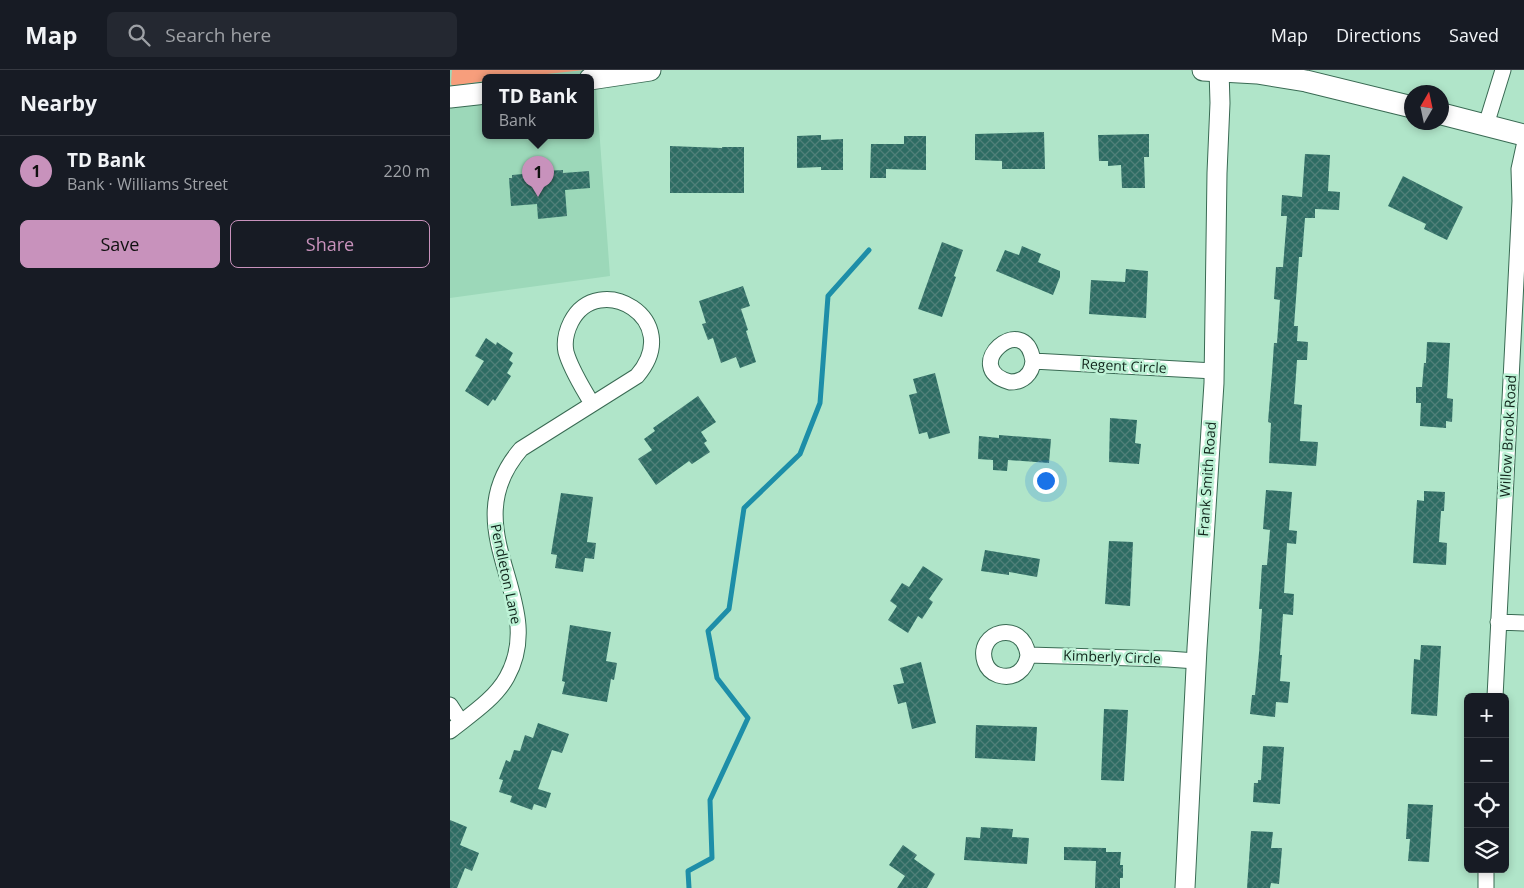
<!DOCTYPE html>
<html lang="en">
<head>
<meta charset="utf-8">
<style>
  :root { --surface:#171b24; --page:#242831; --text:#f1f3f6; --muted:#9ea1a6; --line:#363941; --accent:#c892bc }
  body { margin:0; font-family:"Open Sans",sans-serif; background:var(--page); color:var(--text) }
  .controls { position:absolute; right:15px; bottom:15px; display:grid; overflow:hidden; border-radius:8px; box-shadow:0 2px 8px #0003 }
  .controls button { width:45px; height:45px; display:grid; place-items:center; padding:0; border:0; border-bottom:1px solid var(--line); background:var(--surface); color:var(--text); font:25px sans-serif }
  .compass { position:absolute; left:954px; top:15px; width:45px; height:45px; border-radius:50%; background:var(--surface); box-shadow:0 2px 8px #0003; rotate:9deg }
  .you { position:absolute; left:595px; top:410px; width:18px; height:18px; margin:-12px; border:4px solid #fff; border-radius:50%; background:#1a73e8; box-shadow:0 0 0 8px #1a73e833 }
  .badge { display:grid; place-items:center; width:32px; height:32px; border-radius:50%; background:var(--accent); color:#111; font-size:16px; font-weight:700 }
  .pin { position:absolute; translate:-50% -41px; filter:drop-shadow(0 1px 2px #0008) }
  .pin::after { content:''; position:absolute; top:26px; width:18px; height:15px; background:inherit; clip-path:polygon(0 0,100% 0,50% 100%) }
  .popup { position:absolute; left:32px; top:4px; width:112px; height:65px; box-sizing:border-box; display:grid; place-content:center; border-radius:8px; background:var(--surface); filter:drop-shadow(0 1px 4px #0005); font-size:16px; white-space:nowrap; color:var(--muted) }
  .popup b { font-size:19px; color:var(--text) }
  .popup::after { content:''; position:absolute; left:50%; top:100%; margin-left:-10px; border:10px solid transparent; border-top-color:var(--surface) }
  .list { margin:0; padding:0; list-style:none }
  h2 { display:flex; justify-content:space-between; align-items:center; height:65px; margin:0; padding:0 20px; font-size:21px }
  h2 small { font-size:16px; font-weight:400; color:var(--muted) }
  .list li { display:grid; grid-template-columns:32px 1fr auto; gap:15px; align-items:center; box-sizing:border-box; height:70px; padding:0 20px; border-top:1px solid var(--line) }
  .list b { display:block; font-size:19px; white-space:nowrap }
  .list p { margin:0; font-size:16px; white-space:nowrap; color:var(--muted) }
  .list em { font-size:16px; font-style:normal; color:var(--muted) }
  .actions { display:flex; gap:10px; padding:15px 20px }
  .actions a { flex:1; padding:11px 0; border:1px solid var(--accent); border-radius:8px; text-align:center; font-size:18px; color:var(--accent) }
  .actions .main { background:var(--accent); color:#111 }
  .icon { flex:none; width:28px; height:28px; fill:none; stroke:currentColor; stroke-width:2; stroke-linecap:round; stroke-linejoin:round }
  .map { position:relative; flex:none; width:1074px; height:818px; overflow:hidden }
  header { display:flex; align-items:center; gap:30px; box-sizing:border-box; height:70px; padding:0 25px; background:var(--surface); border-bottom:1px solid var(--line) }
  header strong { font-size:24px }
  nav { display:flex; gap:28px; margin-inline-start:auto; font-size:18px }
  .search { width:350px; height:45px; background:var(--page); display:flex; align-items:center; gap:12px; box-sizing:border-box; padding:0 18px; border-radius:8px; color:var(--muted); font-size:19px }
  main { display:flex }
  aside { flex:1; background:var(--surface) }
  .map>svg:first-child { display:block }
</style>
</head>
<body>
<header>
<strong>Map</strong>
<div class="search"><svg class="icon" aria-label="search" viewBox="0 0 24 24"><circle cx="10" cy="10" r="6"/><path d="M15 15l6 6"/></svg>Search here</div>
<nav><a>Map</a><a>Directions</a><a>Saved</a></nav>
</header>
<main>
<aside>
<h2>Nearby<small></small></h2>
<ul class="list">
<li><span class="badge">1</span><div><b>TD Bank</b><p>Bank · Williams Street</p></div><em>220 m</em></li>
</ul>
<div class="actions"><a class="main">Save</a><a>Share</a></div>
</aside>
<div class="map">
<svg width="1074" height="818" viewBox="0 0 1074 818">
  <defs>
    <pattern id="building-cross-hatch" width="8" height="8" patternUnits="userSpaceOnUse" patternTransform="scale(1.25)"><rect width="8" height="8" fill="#2e6c63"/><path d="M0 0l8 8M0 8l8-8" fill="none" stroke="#508079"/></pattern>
  </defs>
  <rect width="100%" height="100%" fill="#b0e5c9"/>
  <path fill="#9cd8b9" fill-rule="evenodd" d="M0 0H150L146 17 160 206 0 228ZM36 8H140V66H36Z"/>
  <path fill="#f79e7c" d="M2 0H134L59 8H36L35 11 2 16 1 13Z"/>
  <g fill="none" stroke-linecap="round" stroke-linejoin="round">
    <path stroke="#1d8ea8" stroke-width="5" d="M239 818 238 801 262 788 260 730 298 648 267 608 258 561 279 539 294 438 350 384 370 333 378 226 419 180"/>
  </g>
  <path fill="url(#building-cross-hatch)" d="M594 62 595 99H552V91L525 90V64Z
    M699 64V87H694L695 118H672L671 95 658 96V91H649L648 65Z
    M371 65V70L393 69V100H371V97L347 98V66Z
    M454 66H476V100L436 99V108H420L421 74H454Z
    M220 76 272 78V77H294V123H220Z
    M855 84 880 85 878 121 890 122 889 140 865 139V148H855L852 187H849L844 256H848L847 271 858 272 857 290H847L844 334 852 335 850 371 868 372 866 396 819 393 821 353 818 352 822 303 824 273H827L830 230 824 229 826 197H833L837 146H831L832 125 852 127Z
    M94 98V101L113 100V103L139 101 140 118 115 120 117 146 88 149 87 134 61 136 59 108H62V105L73 104V100Z
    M953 106 1013 137 997 170 974 159 976 154 938 136Z
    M492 172 513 180 504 206 506 207 492 247 468 239Z
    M572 176 591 184 588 192 610 201V207L603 225 546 201 555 180 569 185Z
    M676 199 698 201 696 248 639 244 641 210 675 212Z
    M293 216 300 236 291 239 298 260 296 261 306 292 290 298 286 287 271 293 263 268 258 270 252 254 256 253 249 231Z
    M36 268 46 275 47 272 63 283 59 290 63 293 57 303 61 306 45 331 43 329 38 336 15 321 34 291 25 286Z
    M977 272 1000 273 997 328 1003 329 1002 352 996 351V358L970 356 971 333H966V317H972L974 293H976Z
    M485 303 500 363 479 369 477 362 469 364 459 325 467 323 463 309Z
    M248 326 266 352 251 362 257 371 254 373 260 382 242 394 239 391 206 415 188 389 202 380 194 369 205 361 203 358Z
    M660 348 687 350 685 373 691 374 689 394 659 392Z
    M549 365 601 369 599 393 558 390 557 401 543 400V390L528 389 529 366 549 368Z
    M816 420 842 422 839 460 847 461 846 474 837 473 834 523 844 524 843 545 833 544 830 585H832L830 611 840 612 838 633 826 632 825 647 800 644 802 625H805L809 583 812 539H809L812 495H817L820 460 813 459Z
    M974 421 995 422 994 441H991L989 472 997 473 996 495 963 493 967 430 974 431Z
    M111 423 143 427 137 472 146 473 144 489 135 488 133 502 105 498 107 485 101 484Z
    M659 471 683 472 680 536 655 534Z
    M535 480 590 489 587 507 559 502V505L531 501Z
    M473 496 493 509 479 529 483 532 472 549 468 546 458 563 438 550 447 536 440 531 452 513 459 517Z
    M120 555 161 562 156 591 167 593 164 610 161 609 157 632 112 624 115 612 112 611Z
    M971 575 991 576 987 646 961 644 964 589 970 590Z
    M471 592 486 653 462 659 456 632 448 634 443 615 454 613 450 598Z
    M654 639 678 640 674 711 651 710Z
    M88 653 119 664 112 683 102 680 88 719 101 723 96 738 84 734 82 740 60 732 62 726 49 722 53 710 49 709 56 690 60 692 64 680 70 681 75 665 83 668Z
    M526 655 587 657 585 691 525 688Z
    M813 676 834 677 830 734 803 732 804 713H808V710H811Z
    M958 734 983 735 979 792 958 791 960 769H956Z
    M0 750 17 757 10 775 29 783 22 801 15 798 7 818H0Z
    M531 757 563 759 562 767 579 768 577 794 514 790 516 767 530 768Z
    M801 761 823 762 821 778H832L829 814 821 813 820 818H797Z
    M453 775 467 785 464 789 485 804 477 818H447L455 806 439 795Z
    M614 777 656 778V782H671L670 795H673V808H670V818H645L646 791 614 790Z"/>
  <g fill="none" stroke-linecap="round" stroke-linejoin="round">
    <g stroke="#396a53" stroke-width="17">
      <path id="minor" d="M1036 55 1053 0
        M583 291C582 304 573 312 560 312 508 298 575 238 583 291L764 301
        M1048 552 1074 553
        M578 585C576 600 564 610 548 605 542 603 537 598 535 592 525 561 573 548 578 585L718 589 746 591
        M1045 627 1070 131 1069 99 1074 76
        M0 635 11 652
        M0 661C20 645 45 629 57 607 100 530 1 460 71 379L187 306C236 249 148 199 121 252 116 262 114 272 116 282 121 300 133 318 142 334
        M1036 818V799"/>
    </g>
    <g stroke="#396a53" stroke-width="21">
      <path id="tertiary" d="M735 818 747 578 764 313 767 103 770 33 769 0"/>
    </g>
    <g stroke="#396a53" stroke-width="23">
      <path id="secondary" d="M753 0 807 3 856 11 962 37
        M140 9 200 0
        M0 27 36 23
        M992 44 1074 65"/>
    </g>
    <use href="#minor" stroke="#fff" stroke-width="15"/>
    <use href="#tertiary" stroke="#fff" stroke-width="19"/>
    <use href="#secondary" stroke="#fff" stroke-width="21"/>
  </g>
  <g text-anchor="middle" stroke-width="5" stroke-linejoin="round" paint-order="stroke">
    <g font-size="14" fill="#10251b" stroke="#bdf2d6">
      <text transform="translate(674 296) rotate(3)" y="5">Regent Circle</text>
      <text transform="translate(1058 366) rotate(-87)" y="5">Willow Brook Road</text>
      <text transform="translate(757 409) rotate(-86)" y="5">Frank Smith Road</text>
      <text transform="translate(56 504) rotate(78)" y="5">Pendleton Lane</text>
      <text transform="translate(662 587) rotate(2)" y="5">Kimberly Circle</text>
    </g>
  </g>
</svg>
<div class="controls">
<button>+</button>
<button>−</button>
<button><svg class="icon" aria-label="locate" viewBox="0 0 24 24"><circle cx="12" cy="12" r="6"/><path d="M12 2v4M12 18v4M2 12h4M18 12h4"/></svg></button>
<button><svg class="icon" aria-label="layers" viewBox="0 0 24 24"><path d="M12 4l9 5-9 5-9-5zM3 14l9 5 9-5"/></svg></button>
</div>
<svg class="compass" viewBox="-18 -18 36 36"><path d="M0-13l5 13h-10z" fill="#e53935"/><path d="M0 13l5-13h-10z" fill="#9ea1a6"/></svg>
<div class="you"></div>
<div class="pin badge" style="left:88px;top:127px">1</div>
<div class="popup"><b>TD Bank</b>Bank</div>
</div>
</main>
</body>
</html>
